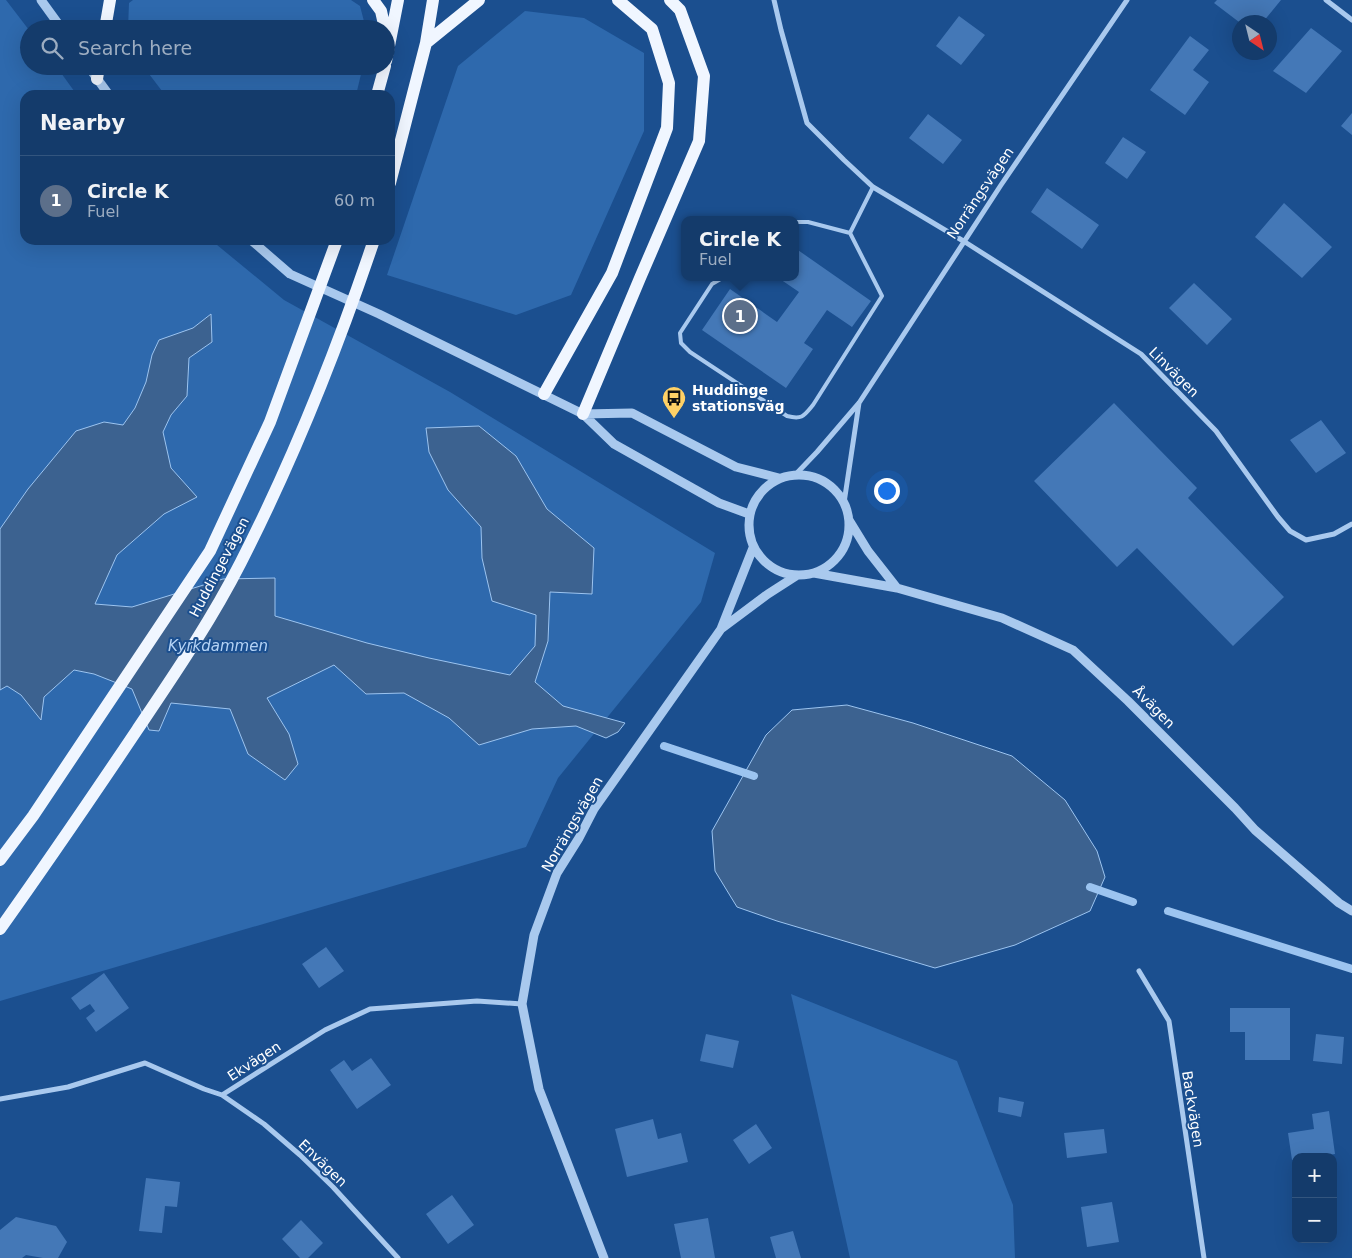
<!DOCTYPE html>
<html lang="en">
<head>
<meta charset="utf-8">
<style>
  :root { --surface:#143b6b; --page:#214673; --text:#f1f3f6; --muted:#9dadc1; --line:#33557e; --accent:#ffd166 }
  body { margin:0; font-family:"DejaVu Sans",sans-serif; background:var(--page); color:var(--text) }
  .controls { position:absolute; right:15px; bottom:15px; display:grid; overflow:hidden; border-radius:10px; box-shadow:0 5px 20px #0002 }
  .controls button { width:45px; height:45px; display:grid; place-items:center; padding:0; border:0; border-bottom:1px solid var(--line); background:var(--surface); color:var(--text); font:25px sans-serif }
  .compass { position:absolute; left:1232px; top:15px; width:45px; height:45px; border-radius:50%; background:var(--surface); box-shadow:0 5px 20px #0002; rotate:145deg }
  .you { position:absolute; left:886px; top:490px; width:18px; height:18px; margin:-12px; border:4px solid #fff; border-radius:50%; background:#1a73e8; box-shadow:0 0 0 8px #1a73e833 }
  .badge { display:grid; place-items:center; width:32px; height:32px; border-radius:50%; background:var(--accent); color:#fff; font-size:16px; font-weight:700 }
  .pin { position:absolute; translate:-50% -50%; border:2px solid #fff; box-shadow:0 1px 5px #0006 }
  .popup { position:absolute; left:681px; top:216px; width:118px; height:65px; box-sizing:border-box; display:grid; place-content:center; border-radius:10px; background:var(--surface); filter:drop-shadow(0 1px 4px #0005); font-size:16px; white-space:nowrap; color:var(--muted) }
  .popup b { font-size:19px; color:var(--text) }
  .popup::after { content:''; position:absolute; left:50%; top:100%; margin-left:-10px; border:10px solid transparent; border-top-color:var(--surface) }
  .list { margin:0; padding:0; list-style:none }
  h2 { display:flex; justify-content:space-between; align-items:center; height:65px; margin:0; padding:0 20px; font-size:21px }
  h2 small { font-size:16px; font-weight:400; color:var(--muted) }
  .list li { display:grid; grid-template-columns:32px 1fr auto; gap:15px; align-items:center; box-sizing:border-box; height:90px; padding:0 20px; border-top:1px solid var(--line) }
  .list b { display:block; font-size:19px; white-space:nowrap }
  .list p { margin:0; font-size:16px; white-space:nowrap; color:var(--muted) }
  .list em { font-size:16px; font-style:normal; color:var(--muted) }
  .icon { flex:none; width:28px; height:28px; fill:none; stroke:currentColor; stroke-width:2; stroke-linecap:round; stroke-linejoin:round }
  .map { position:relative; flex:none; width:1352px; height:1258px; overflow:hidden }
  .search { position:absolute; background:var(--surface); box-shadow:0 5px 20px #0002; left:20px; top:20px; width:375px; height:55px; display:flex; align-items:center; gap:12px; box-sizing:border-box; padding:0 18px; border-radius:28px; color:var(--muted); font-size:19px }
  .panel { position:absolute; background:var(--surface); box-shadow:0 5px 20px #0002; left:20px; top:90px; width:375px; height:155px; border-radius:15px }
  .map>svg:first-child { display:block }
</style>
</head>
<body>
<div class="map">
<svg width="1352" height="1258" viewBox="0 0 1352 1258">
  <rect width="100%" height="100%" fill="#1b4f8f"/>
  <path fill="#2e69ad" d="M0 0H6L29 30V66H56L77 95H25V240H211L284 300 450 392 715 553 701 602 558 778 526 847 0 1001Z
    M133 0H351L360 6 366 29H128L129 3Z
    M525 11 584 18 644 53V131L571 295 516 315 387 275 458 66Z
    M143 66H363L356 95H165Z
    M791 994 957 1061 1013 1205 1015 1258H850Z"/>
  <path fill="#3c6290" stroke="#9cc4f0" d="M211 314 212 342 189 358 187 396 171 415 163 432 171 468 197 497 164 514 117 555 95 604 132 607 223 579 275 578V616L367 643 429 658 510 675 535 646 536 615 492 601 482 558 481 527 448 490 429 452 426 428 479 426 516 456 547 509 594 548 592 594 550 592 548 641 535 682 563 706 625 723 618 732 606 738 576 726 532 729 479 745 449 718 404 693 366 694 334 665 267 698 289 734 298 764 285 780 248 754 230 709 171 703 159 731 149 730 132 689 94 674 74 670 44 697 41 720 21 695 7 686 0 690V529L28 489 76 431 104 422 123 425 135 408 146 382 152 355 159 340 193 328Z
    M847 705 913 723 1012 756 1065 800 1097 851 1105 877 1090 911 1015 945 935 968 777 921 737 907 715 871 712 831 766 735 792 710Z"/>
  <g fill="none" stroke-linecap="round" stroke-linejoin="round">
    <path stroke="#9cc4f0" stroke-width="8" d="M664 746 754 776
      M1090 887 1133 902
      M1168 911 1352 969"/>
  </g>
  <path fill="#4478b7" d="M1217 0H1281L1263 22H1239L1214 3Z
    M959 16 985 35 961 65 936 46Z
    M1311 28 1342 51 1306 93 1273 71Z
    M1190 36 1209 50 1193 70 1209 82 1185 115 1150 90Z
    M1352 113V135L1341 126Z
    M928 114 962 140 943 164 909 138Z
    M1123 137 1146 152 1127 179 1105 163Z
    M1047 188 1099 225 1082 249 1031 212Z
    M1284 203 1332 247 1302 278 1255 237Z
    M795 248 871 301 852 327 827 310 804 343 813 349 786 388 702 330 730 289 777 322 799 292 777 277H795Z
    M1194 283 1232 319 1207 345 1169 308Z
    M1114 403 1197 488 1188 498 1284 597 1233 646 1137 548 1117 567 1034 481Z
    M1321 420 1346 453 1316 473 1290 440Z
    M326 947 344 971 319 988 302 964Z
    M104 973 129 1008 96 1032 86 1018 95 1011 90 1004 80 1010 71 998Z
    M1230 1008H1290V1060H1245V1032H1230Z
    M706 1034 739 1041 733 1068 700 1061Z
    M1316 1034 1344 1037 1342 1064 1313 1061Z
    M371 1058 391 1085 357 1109 330 1070 344 1060 352 1071Z
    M999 1097 1024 1102 1021 1117 998 1112Z
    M1329 1111 1335 1154 1315 1157H1296V1159L1292 1160 1288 1133 1314 1129 1312 1114Z
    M653 1119 658 1139 681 1133 688 1162 627 1177 615 1129Z
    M756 1124 772 1148 749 1164 733 1140Z
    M1104 1129 1107 1153 1067 1158 1064 1133Z
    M146 1178 180 1182 177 1207 165 1206 162 1233 139 1231Z
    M452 1195 474 1225 448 1244 426 1214Z
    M1112 1202 1119 1242 1087 1247 1081 1207Z
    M16 1217 56 1226 67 1242 58 1258H43L26 1255 22 1258H0V1230Z
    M708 1218 715 1258H681L674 1224Z
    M301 1220 323 1243 308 1258H300L282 1239Z
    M793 1231 801 1258H776L770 1237Z"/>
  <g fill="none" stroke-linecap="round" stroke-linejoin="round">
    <path stroke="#a9c9ee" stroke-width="4" d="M850 233 873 187
      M724 277 712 284 680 333 681 343 690 352 787 416C802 420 804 416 813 405L882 296 850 233 808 222H795"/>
    <path stroke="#a9c9ee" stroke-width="5" d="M774 0 781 30 807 123 844 160 873 187 965 242 1141 354 1216 431 1278 517 1290 531 1306 540 1334 534 1352 524
      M1326 0 1352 20
      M796 474 817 452 859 403 1001 185 1127 0
      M844 503 859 403
      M1139 971 1169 1021 1204 1258
      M222 1095 264 1124 300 1155 333 1187 398 1258
      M0 1099 68 1087 145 1063 204 1089 222 1095 325 1030 370 1009 477 1001 522 1004"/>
    <path stroke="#a9c9ee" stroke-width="9" d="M41 0 62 29
      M88 66 109 95
      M251 240 290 274 379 314 583 414 614 444 719 503 749 514
      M583 414 632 413 736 467 779 478
      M749 525a50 50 0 1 1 100 0a50 50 0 1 1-100 0Z
      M849 520 868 551 897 588
      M814 573 897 588 1002 618 1073 650 1128 701 1235 808 1255 830 1339 903 1352 911
      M721 629 768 594 796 576
      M604 1258 539 1089 522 1004 534 935 557 873 579 838 594 809 721 629 753 548"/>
    <path stroke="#f0f6ff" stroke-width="12" d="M373 0 381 11 385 29
      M105 29 110 0
      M426 43 479 0
      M386 61 398 0
      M97 79 99 66
      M377 95 385 66
      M390 183 426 43 433 0
      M544 394 612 273 667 128 669 83 652 29 618 0
      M583 414 640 278 699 141 704 76 680 10 670 0"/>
    <path stroke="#f0f6ff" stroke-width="12" d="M0 860 33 816 210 551 270 422 337 240
      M0 929C47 863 92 797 137 730 174 675 211 621 241 562 294 458 337 350 374 240"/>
  </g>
  <defs>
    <g id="bus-pin" transform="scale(1.25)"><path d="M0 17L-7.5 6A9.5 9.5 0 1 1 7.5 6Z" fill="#ffd166" stroke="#1b4f8f"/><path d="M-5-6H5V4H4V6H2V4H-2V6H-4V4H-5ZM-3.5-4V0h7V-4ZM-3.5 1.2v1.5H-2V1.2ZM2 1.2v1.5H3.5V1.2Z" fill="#111"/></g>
  </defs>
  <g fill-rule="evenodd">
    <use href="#bus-pin" x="674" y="398"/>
  </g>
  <g text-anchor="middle" stroke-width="4" stroke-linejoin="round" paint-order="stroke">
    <g font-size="14" fill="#fff" stroke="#1b4f8f">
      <text transform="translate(980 193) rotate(-56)" y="5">Norrängsvägen</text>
      <text transform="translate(1174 372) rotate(45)" y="5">Linvägen</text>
      <text transform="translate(219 567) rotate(-62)" y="5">Huddingevägen</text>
      <text transform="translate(1154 707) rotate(45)" y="5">Åvägen</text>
      <text transform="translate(572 824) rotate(-60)" y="5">Norrängsvägen</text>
      <text transform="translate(254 1061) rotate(-33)" y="5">Ekvägen</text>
      <text transform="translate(1193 1109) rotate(81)" y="5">Backvägen</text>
      <text transform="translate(323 1163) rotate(44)" y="5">Envägen</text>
    </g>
    <g font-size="14" font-weight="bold" fill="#fff" stroke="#1b4f8f" text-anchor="start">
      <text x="692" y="395">Huddinge<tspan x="692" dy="16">stationsväg</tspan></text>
    </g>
    <g font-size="15" font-style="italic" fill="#b5d3f5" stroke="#1b4f8f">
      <text x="218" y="651">Kyrkdammen</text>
    </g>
  </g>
</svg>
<div class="controls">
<button>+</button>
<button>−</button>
</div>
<svg class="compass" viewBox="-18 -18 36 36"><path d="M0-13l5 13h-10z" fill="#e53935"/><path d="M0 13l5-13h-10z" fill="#9dadc1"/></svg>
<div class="you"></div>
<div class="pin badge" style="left:740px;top:316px;background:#5c6f8a">1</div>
<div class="popup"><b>Circle K</b>Fuel</div>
<div class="search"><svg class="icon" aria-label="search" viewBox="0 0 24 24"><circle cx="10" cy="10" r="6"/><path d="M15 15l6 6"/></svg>Search here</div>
<section class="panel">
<h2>Nearby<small></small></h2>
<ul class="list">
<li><span class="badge" style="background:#5c6f8a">1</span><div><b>Circle K</b><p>Fuel</p></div><em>60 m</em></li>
</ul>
</section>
</div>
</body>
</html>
